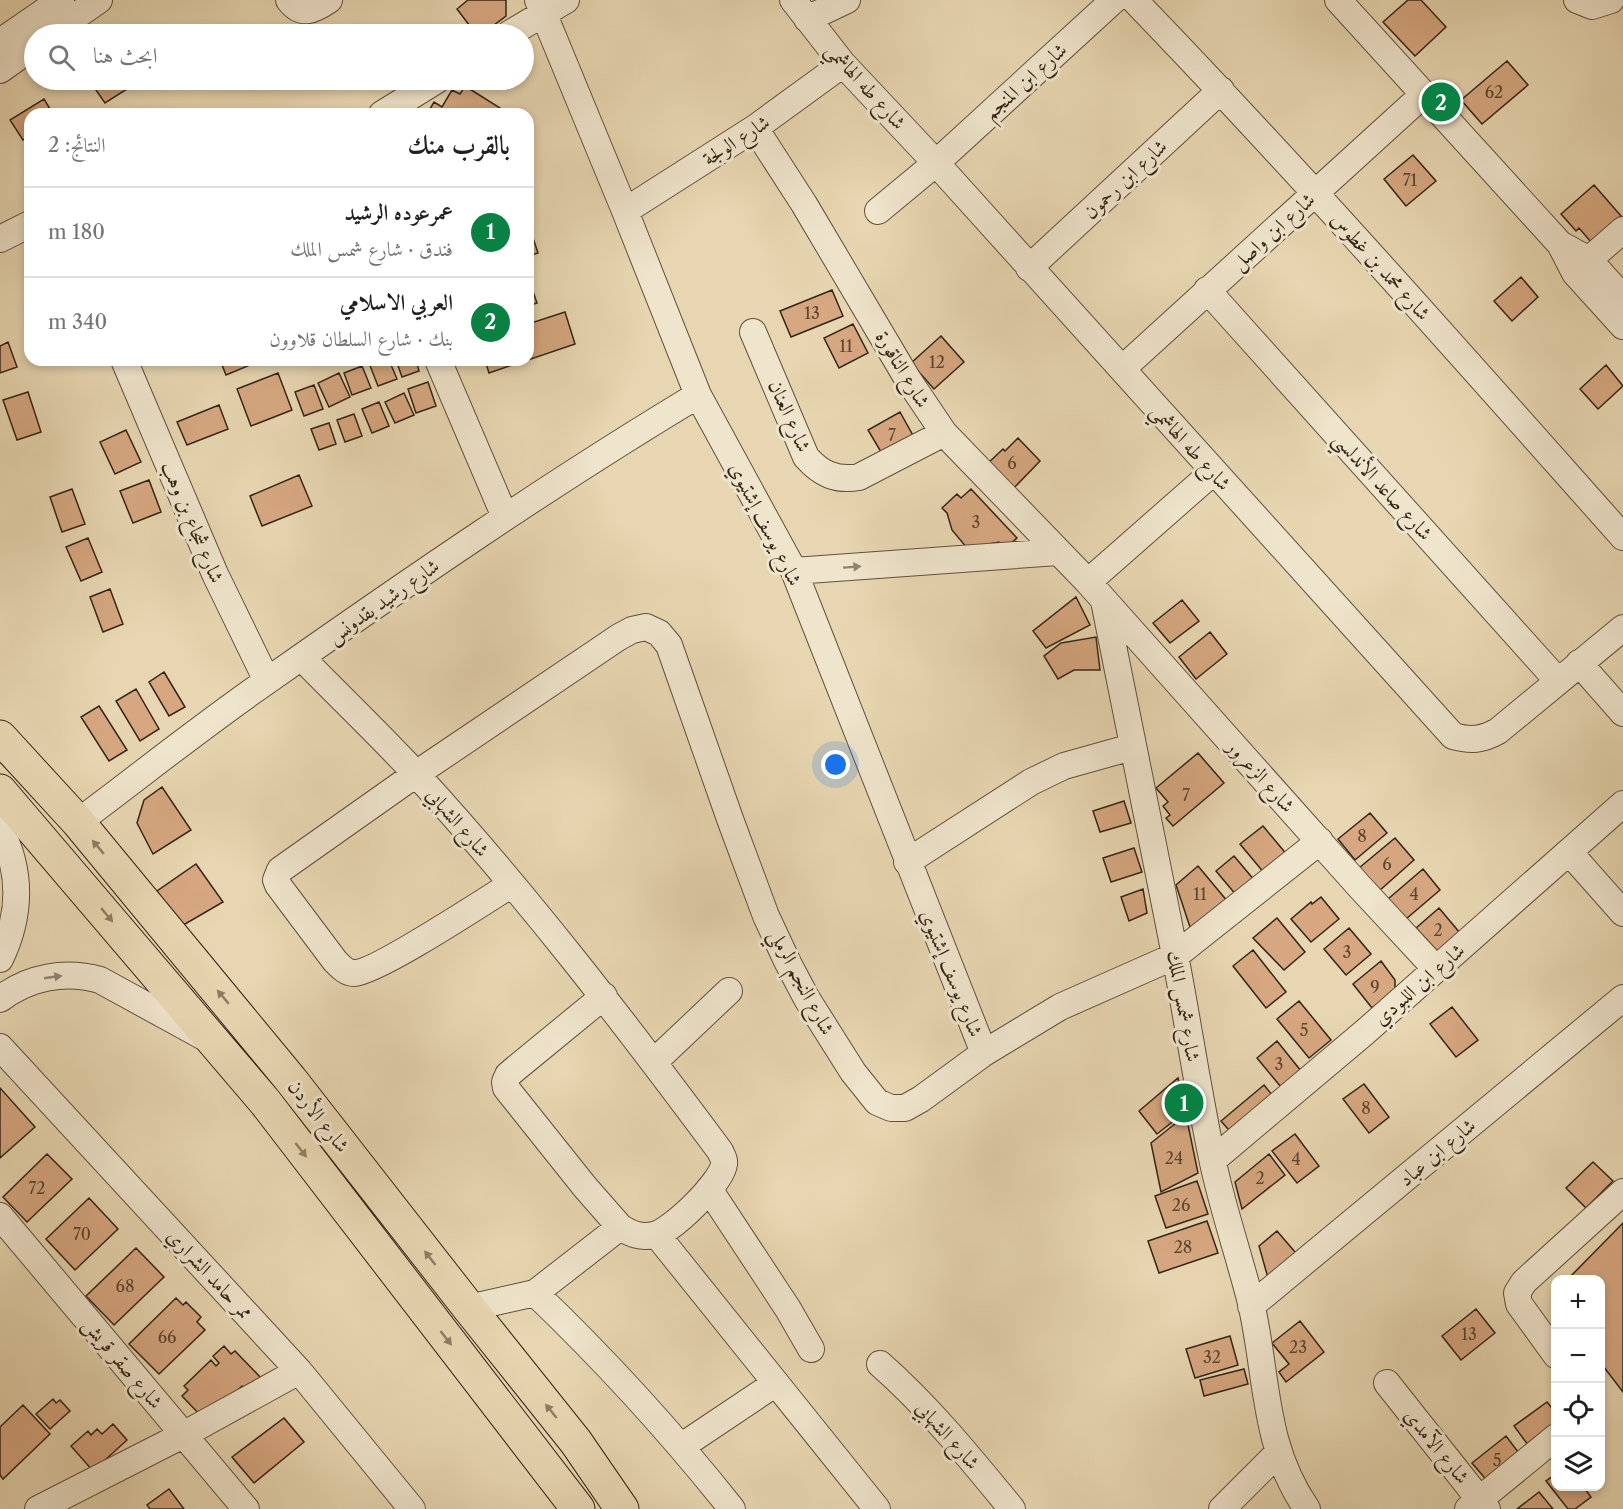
<!DOCTYPE html>
<html lang="ar">
<head>
<meta charset="utf-8">
<style>
  :root { --surface:#fff; --page:#f6f6f6; --text:#202124; --muted:#757577; --line:#e0e0e0; --accent:#0b8043 }
  body { margin:0; font-family:"Libre Caslon Text",Amiri,serif; background:var(--page); color:var(--text); direction:rtl }
  .controls { position:absolute; right:18px; bottom:18px; display:grid; overflow:hidden; border-radius:12px; box-shadow:0 3px 9px #0003 }
  .controls button { width:54px; height:54px; display:grid; place-items:center; padding:0; border:0; border-bottom:2px solid var(--line); background:var(--surface); color:var(--text); font:30px sans-serif }
  .you { position:absolute; left:836px; top:765px; width:21px; height:21px; margin:-15px; border:4px solid #fff; border-radius:50%; background:#1a73e8; box-shadow:0 0 0 9px #1a73e833 }
  .badge { display:grid; place-items:center; width:39px; height:39px; border-radius:50%; background:var(--accent); color:#fff; font-size:20px; font-weight:700 }
  .pin { position:absolute; translate:-50% -50%; border:3px solid #fff; box-shadow:0 2px 6px #0006 }
  .list { margin:0; padding:0; list-style:none }
  h2 { display:flex; justify-content:space-between; align-items:center; height:78px; margin:0; padding:0 24px; font-size:26px }
  h2 small { font-size:20px; font-weight:400; color:var(--muted) }
  .list li { display:grid; grid-template-columns:39px 1fr auto; gap:18px; align-items:center; box-sizing:border-box; height:90px; padding:0 24px; border-top:2px solid var(--line) }
  .list b { display:block; font-size:22px; white-space:nowrap }
  .list p { margin:0; font-size:20px; white-space:nowrap; color:var(--muted) }
  .list em { font-size:20px; font-style:normal; color:var(--muted) }
  .icon { flex:none; width:33px; height:33px; fill:none; stroke:currentColor; stroke-width:2; stroke-linecap:round; stroke-linejoin:round }
  .map { position:relative; flex:none; width:1623px; height:1509px; overflow:hidden; direction:ltr }
  .search { position:absolute; background:var(--surface); box-shadow:0 3px 9px #0003; left:24px; top:24px; width:510px; height:66px; display:flex; align-items:center; gap:15px; box-sizing:border-box; padding:0 21px; border-radius:33px; color:var(--muted); font-size:22px }
  .panel { position:absolute; background:var(--surface); box-shadow:0 3px 9px #0003; left:24px; top:108px; width:510px; height:258px; border-radius:18px; direction:rtl }
  .map>svg:first-child { display:block }
</style>
</head>
<body>
<div class="map">
<svg width="1623" height="1509" viewBox="0 0 1623 1509">
  <rect width="100%" height="100%" fill="#e7d6b1"/>
  <filter id="stains"><feTurbulence type="fractalNoise" baseFrequency=".00333" numOctaves="4"/><feColorMatrix values="0 0 0 0 .2 0 0 0 0 .09 0 0 0 0 .02 0 0 0 .5 -.17"/></filter>
  <radialGradient id="worn" r=".72"><stop offset=".6" stop-color="#630" stop-opacity="0"/><stop offset="1" stop-color="#630" stop-opacity=".3"/></radialGradient>
  <path fill="#d6a780" stroke="#342415" stroke-width="1.5" d="M468 0H506V16L482 34H476L457 9Z
    M1408 0H1421L1446 27 1415 56 1383 22Z
    M1507 61 1528 85 1482 124 1461 100Z
    M89 80H121L127 89 105 103Z
    M465 86 500 108 496 114H427L434 102 442 107 452 90 460 94Z
    M44 99 53 114H30V136L23 140 10 120Z
    M1413 155 1436 181 1406 206 1384 179Z
    M1594 185 1621 216 1591 242 1579 228 1576 231 1561 214Z
    M529 226 538 253 528 256V227Z
    M528 277 537 303 528 306Z
    M1521 277 1538 297 1512 321 1494 301Z
    M832 290 843 316 791 337 780 311Z
    M565 312 575 344 528 360V324Z
    M853 324 868 353 839 368 824 338Z
    M941 336 964 362 934 389 911 363Z
    M8 342 17 367 0 373V346Z
    M220 360H262L226 375Z
    M377 360H389L397 379 378 386 369 363Z
    M396 360H416L419 371 402 377Z
    M485 360H527L489 373Z
    M1606 365 1623 386 1598 409 1580 389Z
    M362 366 371 388 352 395 344 373Z
    M278 373 292 410 251 426 237 389Z
    M339 373 350 397 329 407 318 383Z
    M428 382 436 406 416 413 408 389Z
    M314 385 323 409 304 416 295 392Z
    M28 392 41 432 17 440 3 400Z
    M404 393 414 415 395 423 385 402Z
    M379 402 389 426 372 433 362 409Z
    M219 405 228 429 187 445 177 422Z
    M900 412 915 439 884 457 868 430Z
    M354 414 362 436 345 442 337 420Z
    M329 423 336 444 319 450 311 429Z
    M126 430 141 462 115 474 100 442Z
    M1018 438 1040 461 1010 492 985 466 1003 449 1005 451Z
    M299 475 312 506 262 526 250 496Z
    M149 480 161 512 133 523 120 491Z
    M72 489 85 524 62 532 50 497Z
    M971 489 1017 538 1004 549 999 542 967 548 952 530 947 513 942 508 957 494 961 498Z
    M88 538 102 572 81 581 66 547Z
    M110 589 123 624 103 632 90 597Z
    M1076 597 1090 625 1046 648 1033 631Z
    M1182 600 1199 621 1170 643 1153 623Z
    M1210 632 1227 654 1196 679 1179 657Z
    M1096 637 1100 670H1074L1058 679 1044 656 1061 643Z
    M164 672 185 707 169 716 149 682Z
    M136 689 159 729 140 741 116 701Z
    M99 706 127 750 109 761 81 717Z
    M1198 753 1224 783 1173 826 1166 818 1170 815 1163 806 1168 802 1156 788Z
    M162 787 191 830 153 854 137 823 144 800Z
    M1124 801 1131 823 1100 832 1093 811Z
    M1370 813 1387 833 1355 860 1338 839Z
    M1263 826 1288 856 1265 874 1240 844Z
    M1395 838 1414 860 1379 891 1359 868Z
    M1134 848 1142 872 1111 882 1103 858Z
    M1234 856 1255 881 1237 896 1216 871Z
    M196 864 223 902 180 927 157 891Z
    M1198 866 1228 902 1192 933 1176 885Z
    M1423 869 1440 890 1406 919 1388 899Z
    M1143 889 1147 913 1129 921 1121 897Z
    M1321 897 1339 919 1311 942 1291 919 1311 902 1312 904Z
    M1439 908 1460 933 1438 952 1416 928Z
    M1277 918 1305 952 1284 970 1253 938Z
    M1349 928 1371 954 1346 975 1324 949Z
    M1253 950 1286 992 1266 1008 1233 966Z
    M1381 961 1395 980V990L1372 1008 1353 984Z
    M1299 1001 1331 1040 1309 1058 1277 1019Z
    M1452 1007 1478 1040 1456 1057 1430 1024Z
    M1277 1041 1301 1071 1281 1087 1257 1058Z
    M1178 1078 1185 1112 1157 1134 1139 1111Z
    M1364 1084 1389 1117 1369 1133 1343 1099Z
    M1264 1085 1277 1101 1235 1137 1221 1121Z
    M0 1088 35 1127 0 1158Z
    M1186 1115 1198 1173 1161 1192 1151 1143Z
    M1295 1134 1319 1166 1297 1183 1272 1151Z
    M47 1154 72 1179 27 1222 3 1197Z
    M1269 1154 1285 1175 1242 1209 1235 1182Z
    M1593 1162 1613 1181 1586 1208 1566 1188Z
    M1197 1181 1208 1214 1166 1228 1155 1196Z
    M89 1198 118 1229 75 1270 46 1239Z
    M1207 1221 1218 1253 1159 1273 1148 1241Z
    M1623 1223V1392L1600 1362V1280H1567Z
    M1277 1231 1301 1259 1270 1285 1259 1246Z
    M136 1248 164 1277 114 1325 86 1296Z
    M176 1298 183 1305 186 1302 201 1317 197 1322 205 1330 159 1374 129 1344Z
    M1476 1309 1495 1333 1461 1360 1442 1336Z
    M1300 1321 1324 1352 1286 1382 1279 1372 1289 1364 1272 1343Z
    M1230 1336 1238 1365 1195 1378 1186 1349Z
    M224 1346 231 1354 235 1351 262 1379 249 1393 242 1386 213 1414 202 1417 182 1396 188 1390 184 1386 211 1360 216 1366 219 1363 213 1356Z
    M1244 1369 1248 1384 1204 1396 1200 1380Z
    M53 1399 56 1403 60 1400 70 1411 50 1429 36 1414Z
    M1547 1402 1556 1413V1430L1531 1449 1514 1426Z
    M23 1405 50 1434 3 1479 0 1475V1427Z
    M284 1418 304 1442 254 1483 232 1457Z
    M113 1424 127 1440 93 1471 71 1446 88 1431 91 1435 97 1429 102 1434Z
    M1506 1436 1522 1457 1489 1483 1472 1463Z
    M1556 1474V1486H1588L1585 1489 1591 1497 1575 1509H1568L1546 1481Z
    M169 1489 184 1509H150L147 1505Z
    M1539 1492 1553 1509H1517Z"/>
  <g fill="none" stroke-linecap="round" stroke-linejoin="round">
    <g stroke="#61503c" stroke-width="28">
      <path id="minor" d="M289 0C302 17 314 10 329 0
        M538 0 625 211 698 395 794 571 984 1053
        M793 0 843 64 936 163 1453 736C1471 741 1482 740 1498 731L1623 628
        M1134 0C1302 174 1462 356 1623 537
        M1338 0 1560 244 1575 273 1623 326
        M1577 0 1592 6 1611 0
        M807 19 847 0
        M50 34 99 0
        M509 34 566 0
        M0 42 61 0
        M0 70 34 46
        M382 114 437 80
        M755 128 804 204 907 378 944 433 1088 582 1359 886 1436 969
        M625 211 755 128 843 64
        M878 211 936 163 1114 0
        M0 239 30 224
        M1560 244 1589 260 1623 298
        M1029 268 1221 90
        M1577 270 1623 230
        M1207 290 1558 681
        M753 332 806 457C821 474 836 481 859 477L944 433
        M124 360 215 574 267 681
        M438 360 505 517
        M1122 369 1424 94
        M794 571 1058 552
        M1088 582 1213 472
        M1104 601C1127 720 1152 837 1175 955 1188 1023 1198 1091 1212 1158 1222 1207 1239 1255 1251 1303 1268 1376 1262 1444 1307 1509
        M302 658C340 697 380 735 417 775 526 894 624 1022 720 1151 722 1156 725 1159 724 1164 722 1182 672 1231 654 1235 641 1238 631 1234 620 1227L585 1187 506 1088 505 1082 508 1075 515 1069 604 996
        M1579 663 1623 713
        M78 822C141 775 202 726 267 681 408 582 550 484 698 395
        M0 829C22 871 21 916 0 959
        M1569 852 1623 913
        M907 862 1031 782 1064 766 1132 747
        M512 884C488 899 374 974 354 973 346 973 340 966 335 961L278 885 276 880 280 870 416 774 619 637 632 630 646 627 659 633 669 645 730 819 766 916 788 963 807 999 853 1072 877 1102 891 1108H905L921 1099 984 1053 1060 1007 1175 956 1320 841
        M0 999C29 977 65 970 100 980L204 1037
        M0 1047 299 1371 412 1509
        M654 1062 729 991
        M1213 1160 1365 1032 1623 804
        M709 1189 788 1309 811 1349
        M0 1216 246 1509
        M657 1235 877 1509
        M535 1293 620 1227
        M1251 1306 1623 998
        M469 1308 535 1293C607 1362 670 1431 732 1509
        M1556 1355 1519 1304 1517 1293 1524 1282 1623 1192
        M880 1364C929 1407 971 1459 1012 1509
        M1387 1383 1487 1509
        M682 1446 776 1383
        M38 1509 183 1435 299 1371
        M1222 1509 1278 1453
        M1468 1509 1556 1437"/>
    </g>
    <g stroke="#342415" stroke-width="35">
      <path id="highway" d="M0 737 78 822 291 1080 469 1308 576 1442 622 1509
        M0 791 266 1103 578 1509"/>
    </g>
    <use href="#minor" stroke="#efe4cc" stroke-width="26"/>
    <use href="#highway" stroke="#e7d6b1" stroke-width="33"/>
  </g>
  <defs><path id="oneway-solid" d="M-6-.8H1V-3.2L6.5 0L1 3.2V.8H-6Z" transform="scale(1.5)"/></defs>
  <g fill="#928470">
    <use href="#oneway-solid" transform="translate(852 567) rotate(-4)"/>
    <use href="#oneway-solid" transform="translate(53 977) rotate(-8)"/>
  </g>
  <g fill="#8e7d63">
    <use href="#oneway-solid" transform="translate(98 847) rotate(-130)"/>
    <use href="#oneway-solid" transform="translate(107 915) rotate(50)"/>
    <use href="#oneway-solid" transform="translate(223 997) rotate(-130)"/>
    <use href="#oneway-solid" transform="translate(301 1150) rotate(52)"/>
    <use href="#oneway-solid" transform="translate(430 1258) rotate(-128)"/>
    <use href="#oneway-solid" transform="translate(446 1338) rotate(52)"/>
    <use href="#oneway-solid" transform="translate(551 1411) rotate(-129)"/>
  </g>
  <g text-anchor="middle" stroke-width="6" stroke-linejoin="round" paint-order="stroke">
    <g font-size="16" fill="#5c4530">
      <text x="1494" y="98">62</text>
      <text x="1410" y="186">71</text>
      <text x="812" y="319">13</text>
      <text x="846" y="352">11</text>
      <text x="937" y="368">12</text>
      <text x="892" y="441">7</text>
      <text x="1012" y="469">6</text>
      <text x="976" y="528">3</text>
      <text x="1186" y="801">7</text>
      <text x="1362" y="842">8</text>
      <text x="1387" y="870">6</text>
      <text x="1200" y="900">11</text>
      <text x="1414" y="900">4</text>
      <text x="1438" y="936">2</text>
      <text x="1347" y="958">3</text>
      <text x="1375" y="993">9</text>
      <text x="1304" y="1036">5</text>
      <text x="1279" y="1070">3</text>
      <text x="1366" y="1114">8</text>
      <text x="1174" y="1164">24</text>
      <text x="1296" y="1165">4</text>
      <text x="1260" y="1184">2</text>
      <text x="37" y="1194">72</text>
      <text x="1181" y="1211">26</text>
      <text x="82" y="1240">70</text>
      <text x="1183" y="1253">28</text>
      <text x="125" y="1292">68</text>
      <text x="1469" y="1340">13</text>
      <text x="167" y="1343">66</text>
      <text x="1298" y="1353">23</text>
      <text x="1212" y="1363">32</text>
      <text x="1497" y="1466">5</text>
    </g>
    <g font-size="20" fill="#342415" stroke="#efe4cc">
      <text transform="translate(1025 81) rotate(-42)" y="7">شارع ابن المنجم</text>
      <text transform="translate(866 86) rotate(48)" y="7">شارع طه الهاشمي</text>
      <text transform="translate(736 140) rotate(-33)" y="7">شارع الولجة</text>
      <text transform="translate(1125 179) rotate(-43)" y="7">شارع ابن رحمون</text>
      <text transform="translate(1273 231) rotate(-42)" y="7">شارع ابن واصل</text>
      <text transform="translate(1381 266) rotate(48)" y="7">شارع محمد بن غطوس</text>
      <text transform="translate(903 369) rotate(59)" y="7">شارع الناقورة</text>
      <text transform="translate(790 416) rotate(66)" y="7">شارع العنان</text>
      <text transform="translate(1191 447) rotate(48)" y="7">شارع طه الهاشمي</text>
      <text transform="translate(1383 486) rotate(48)" y="7">شارع صاعد الأندلسي</text>
      <text transform="translate(193 522) rotate(67)" y="7">شارع شجاع بن وهب</text>
      <text transform="translate(766 524) rotate(63)" y="7">شارع يوسف إشتيوي</text>
      <text transform="translate(383 601) rotate(-35)" y="7">شارع رشيد بقدونس</text>
      <text transform="translate(1261 776) rotate(48)" y="7">شارع الزعرور</text>
      <text transform="translate(458 822) rotate(49)" y="7">شارع الشهابي</text>
      <text transform="translate(952 973) rotate(68)" y="7">شارع يوسف إشتيوي</text>
      <text transform="translate(802 982) rotate(62)" y="7">شارع النجم الرملي</text>
      <text transform="translate(1419 984) rotate(-41)" y="7">شارع ابن اللبودي</text>
      <text transform="translate(1184 1006) rotate(80)" y="7">شارع شمس الملك</text>
      <text transform="translate(319 1116) rotate(52)" y="7">شارع الأردن</text>
      <text transform="translate(1437 1152) rotate(-40)" y="7">شارع ابن عباد</text>
      <text transform="translate(210 1274) rotate(47)" y="7">ممر حامد الشراري</text>
      <text transform="translate(123 1363) rotate(50)" y="7">شارع صقر قريش</text>
      <text transform="translate(948 1435) rotate(48)" y="7">شارع الشهابي</text>
      <text transform="translate(1437 1446) rotate(51)" y="7">شارع الآمدي</text>
    </g>
  </g>
  <rect width="100%" height="100%" filter="url(#stains)"/>
  <rect width="100%" height="100%" fill="url(#worn)"/>
</svg>
<div class="controls">
<button>+</button>
<button>−</button>
<button><svg class="icon" aria-label="locate" viewBox="0 0 24 24"><circle cx="12" cy="12" r="6"/><path d="M12 2v4M12 18v4M2 12h4M18 12h4"/></svg></button>
<button><svg class="icon" aria-label="layers" viewBox="0 0 24 24"><path d="M12 4l9 5-9 5-9-5zM3 14l9 5 9-5"/></svg></button>
</div>
<div class="you"></div>
<div class="pin badge" style="left:1184px;top:1103px">1</div>
<div class="pin badge" style="left:1441px;top:102px">2</div>
<div class="search"><svg class="icon" aria-label="search" viewBox="0 0 24 24"><circle cx="10" cy="10" r="6"/><path d="M15 15l6 6"/></svg>ابحث هنا</div>
<section class="panel">
<h2>بالقرب منك<small>النتائج: 2</small></h2>
<ul class="list">
<li><span class="badge">1</span><div><b>عمرعوده الرشيد</b><p>فندق · شارع شمس الملك</p></div><em>180 m</em></li>
<li><span class="badge">2</span><div><b>العربي الاسلامي</b><p>بنك · شارع السلطان قلاوون</p></div><em>340 m</em></li>
</ul>
</section>
</div>
</body>
</html>
